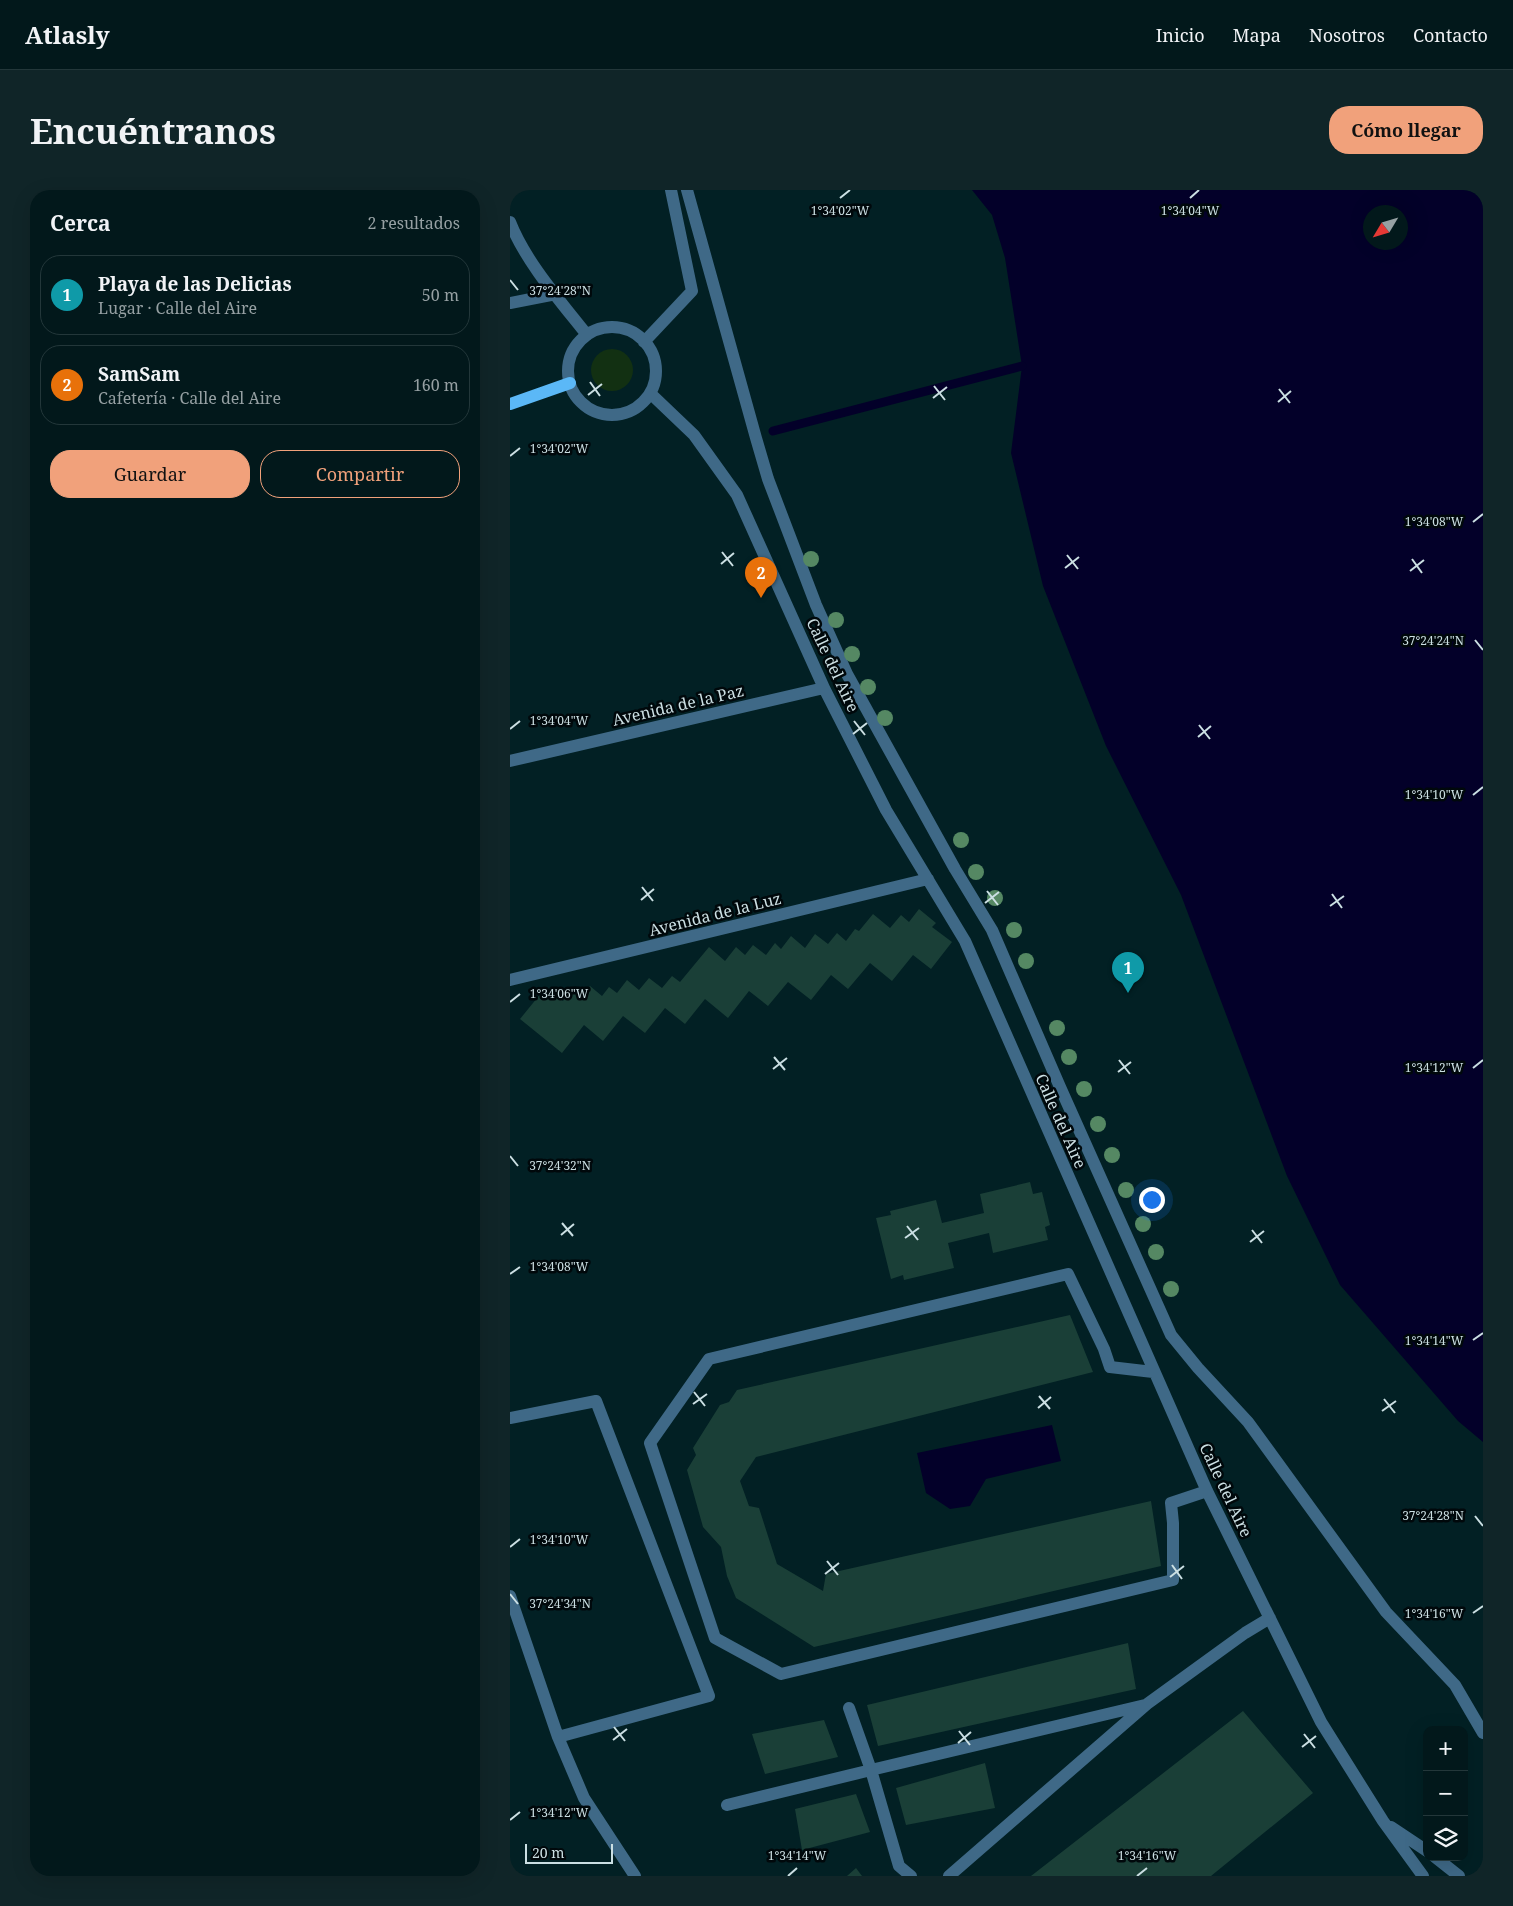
<!DOCTYPE html>
<html lang="es">
<head>
<meta charset="utf-8">
<style>
  :root { --surface:#02181b; --page:#102528; --text:#f1f3f6; --muted:#96a0a3; --line:#23373a; --accent:#f1a17b }
  body { margin:0; font-family:"Noto Serif",serif; background:var(--page); color:var(--text) }
  .controls { position:absolute; right:15px; bottom:15px; display:grid; overflow:hidden; border-radius:10px; box-shadow:0 5px 20px #0002 }
  .controls button { width:45px; height:45px; display:grid; place-items:center; padding:0; border:0; border-bottom:1px solid var(--line); background:var(--surface); color:var(--text); font:25px sans-serif }
  .compass { position:absolute; left:853px; top:15px; width:45px; height:45px; border-radius:50%; background:var(--surface); box-shadow:0 5px 20px #0002; rotate:232deg }
  .scale { position:absolute; left:15px; bottom:12px; width:88px; box-sizing:border-box; padding-left:5px; border:2px solid #cbdfe3; border-top:0; font-size:14px; line-height:18px; white-space:nowrap; color:#cbdfe3; -webkit-text-stroke:4px #00080b; paint-order:stroke }
  .you { position:absolute; left:641px; top:1009px; width:18px; height:18px; margin:-12px; border:4px solid #fff; border-radius:50%; background:#1a73e8; box-shadow:0 0 0 8px #1a73e833 }
  .badge { display:grid; place-items:center; width:32px; height:32px; border-radius:50%; background:var(--accent); color:#fff; font-size:16px; font-weight:700 }
  .pin { position:absolute; translate:-50% -41px; filter:drop-shadow(0 1px 2px #0008) }
  .pin::after { content:''; position:absolute; top:26px; width:18px; height:15px; background:inherit; clip-path:polygon(0 0,100% 0,50% 100%) }
  .list { margin:0; padding:0; list-style:none }
  h2 { display:flex; justify-content:space-between; align-items:center; height:65px; margin:0; padding:0 20px; font-size:21px }
  h2 small { font-size:16px; font-weight:400; color:var(--muted) }
  .list li { display:grid; grid-template-columns:32px 1fr auto; gap:15px; align-items:center; box-sizing:border-box; height:80px; margin:0 10px 10px; padding:0 10px; border:1px solid var(--line); border-radius:20px }
  .list b { display:block; font-size:19px; white-space:nowrap }
  .list p { margin:0; font-size:16px; white-space:nowrap; color:var(--muted) }
  .list em { font-size:16px; font-style:normal; color:var(--muted) }
  .actions { display:flex; gap:10px; padding:15px 20px }
  .actions a { flex:1; padding:11px 0; border:1px solid var(--accent); border-radius:20px; text-align:center; font-size:18px; color:var(--accent) }
  .actions .main { background:var(--accent); color:#111 }
  .icon { flex:none; width:28px; height:28px; fill:none; stroke:currentColor; stroke-width:2; stroke-linecap:round; stroke-linejoin:round }
  .map { position:relative; flex:none; width:973px; height:1686px; overflow:hidden; border-radius:20px }
  header { display:flex; align-items:center; gap:30px; box-sizing:border-box; height:70px; padding:0 25px; background:var(--surface); border-bottom:1px solid var(--line) }
  header strong { font-size:24px }
  nav { display:flex; gap:28px; margin-inline-start:auto; font-size:18px }
  .intro { display:flex; align-items:center; justify-content:space-between; box-sizing:border-box; height:120px; padding:0 30px }
  h1 { margin:0; font-size:35px }
  .button { padding:12px 22px; border-radius:20px; background:var(--accent); color:#111; font-size:18px; font-weight:700 }
  main { display:flex; gap:30px; padding:0 30px }
  aside { flex:1; background:var(--surface); border-radius:20px; box-shadow:0 5px 20px #0002 }
  .map>svg:first-child { display:block }
</style>
</head>
<body>
<header>
<strong>Atlasly</strong>
<nav><a>Inicio</a><a>Mapa</a><a>Nosotros</a><a>Contacto</a></nav>
</header>
<div class="intro"><h1>Encuéntranos</h1><a class="button">Cómo llegar</a></div>
<main>
<aside>
<h2>Cerca<small>2 resultados</small></h2>
<ul class="list">
<li><span class="badge" style="background:#0f9aa8">1</span><div><b>Playa de las Delicias</b><p>Lugar · Calle del Aire</p></div><em>50 m</em></li>
<li><span class="badge" style="background:#e8710a">2</span><div><b>SamSam</b><p>Cafetería · Calle del Aire</p></div><em>160 m</em></li>
</ul>
<div class="actions"><a class="main">Guardar</a><a>Compartir</a></div>
</aside>
<div class="map">
<svg width="973" height="1686" viewBox="0 0 973 1686">
  <rect width="100%" height="100%" fill="#022024"/>
  <path fill="#123012" d="M81 180a21 21 0 1 1 42 0a21 21 0 1 1-42 0Z"/>
  <path fill="#030029" fill-rule="evenodd" d="M462 0H973V1252L948 1231 830 1095 777 986 671 705 596 556 533 396 501 263 512 176 495 68 482 25ZM861 22H891V52H861Z
    M542 1235 551 1271 476 1289 460 1316 440 1319 416 1303 407 1263Z"/>
  <g fill="none" stroke-linecap="round" stroke-linejoin="round">
    <path stroke="#030029" stroke-width="9" d="M263 241 512 176"/>
  </g>
  <path fill="#1a3f37" d="M409 719 426 733 422 737 442 752 421 779 403 765 382 791 360 773 338 799 321 785 301 810 278 792 258 816 239 801 218 828 195 809 175 834 155 818 135 843 113 826 93 851 74 835 52 863 10 829 36 797 53 811 61 800 71 807 80 796 92 806 99 797 107 803 117 790 129 800 139 788 152 798 162 786 170 792 199 757 215 771 226 757 235 765 243 755 256 765 265 753 271 759 281 746 295 758 305 744 318 754 327 743 336 751 345 739 349 741 363 724 380 738 391 725 399 732Z
    M520 992 523 1004 532 1002 540 1035 535 1037 538 1050 483 1063 479 1043 438 1053 444 1078 394 1090 393 1085 381 1089 366 1028 381 1025 380 1021 426 1010 432 1033 474 1023 470 1004Z
    M560 1125 583 1182 246 1267 230 1291 239 1316 249 1318 267 1374 313 1401 316 1384 641 1311 651 1376 304 1457 226 1408 217 1386 211 1357 193 1337 177 1280 186 1265 183 1258 210 1215 219 1212 227 1200Z
    M618 1453 626 1499 368 1556 357 1515Z
    M733 1521 803 1603 701 1686H521Z
    M314 1530 328 1567 255 1584 242 1544Z
    M475 1573 485 1618 396 1635 386 1598Z
    M346 1604 360 1642 292 1660 285 1619Z
    M346 1678 352 1686H337Z"/>
  <g fill="none" stroke-linecap="round" stroke-linejoin="round">
    <path stroke="#3f6987" stroke-width="12" d="M177 0 246 248 258 289 306 415 337 484 445 679 482 740 550 897 661 1145 688 1178 738 1232 876 1422 945 1495 973 1543
      M0 32C15 71 51 112 77 145
      M0 113 46 104
      M58 181a44 44 0 1 1 88 0a44 44 0 1 1-88 0Z
      M134 152 182 101 161 0
      M140 203 184 245 227 305 314 498 376 620 455 751 697 1301 811 1532 873 1631 913 1686
      M0 571 314 498
      M0 790 418 689
      M643 1182 600 1177 594 1159 558 1084 199 1169 140 1253 205 1448 271 1484 663 1390V1333L661 1313 697 1301
      M0 1228 86 1211 199 1506 48 1547
      M0 1406 48 1547 74 1608 125 1686
      M217 1615 361 1580 339 1518
      M881 1637 917 1661
      M925 1667 949 1686
      M401 1686 389 1676 361 1580 635 1515
      M439 1686 637 1514 735 1443 760 1428"/>
    <path stroke="#5bb8f7" stroke-width="12" d="M0 214 60 193"/>
  </g>
  <g fill="#558863">
    <circle cx="301" cy="369" r="8"/>
    <circle cx="326" cy="430" r="8"/>
    <circle cx="342" cy="464" r="8"/>
    <circle cx="358" cy="497" r="8"/>
    <circle cx="375" cy="528" r="8"/>
    <circle cx="451" cy="650" r="8"/>
    <circle cx="466" cy="682" r="8"/>
    <circle cx="485" cy="708" r="8"/>
    <circle cx="504" cy="740" r="8"/>
    <circle cx="516" cy="771" r="8"/>
    <circle cx="547" cy="838" r="8"/>
    <circle cx="559" cy="867" r="8"/>
    <circle cx="574" cy="899" r="8"/>
    <circle cx="588" cy="934" r="8"/>
    <circle cx="602" cy="965" r="8"/>
    <circle cx="616" cy="1000" r="8"/>
    <circle cx="633" cy="1034" r="8"/>
    <circle cx="646" cy="1062" r="8"/>
    <circle cx="661" cy="1099" r="8"/>
  </g>
  <path fill="none" stroke="#cbdfe3" stroke-width="2" d="M330 8 340 0M680 8 689 0M0 90 8 100M80 192 90 206M424 196 435 210M769 199 780 213M78 205 92 194M423 208 437 197M768 212 781 201M0 266 10 258M963 332 973 324M212 362 223 376M557 365 568 379M902 369 912 383M211 374 224 363M555 378 569 367M900 381 914 370M965 450 973 460M344 531 355 545M689 535 700 549M0 539 10 531M343 544 357 533M688 547 701 536M963 605 973 597M132 697 143 711M477 701 488 715M822 704 832 718M131 710 144 699M475 713 489 702M820 716 834 706M0 812 10 804M264 867 275 880M609 870 620 884M963 878 973 870M263 879 277 868M608 882 621 872M0 966 8 976M52 1033 63 1046M397 1036 408 1050M742 1040 752 1053M51 1045 64 1034M395 1048 409 1038M740 1052 754 1041M0 1084 10 1077M963 1150 973 1143M184 1202 195 1216M529 1206 540 1219M874 1209 885 1223M183 1214 197 1204M528 1218 541 1207M872 1221 886 1211M965 1326 973 1336M0 1357 10 1349M317 1371 328 1385M662 1375 672 1389M315 1384 329 1373M660 1387 674 1376M0 1404 8 1414M963 1423 973 1416M104 1537 115 1551M449 1541 460 1555M794 1544 805 1558M103 1550 117 1539M448 1553 461 1542M792 1557 806 1546M0 1630 10 1622M278 1686 287 1678M627 1686 637 1678"/>
  <g text-anchor="middle" stroke-width="5" stroke-linejoin="round" paint-order="stroke">
    <g font-size="16" fill="#cbdfe3" stroke="#00080b">
      <text transform="translate(323 475) rotate(65)" y="6">Calle del Aire</text>
      <text transform="translate(168 515) rotate(-13)" y="6">Avenida de la Paz</text>
      <text transform="translate(205 724) rotate(-14)" y="6">Avenida de la Luz</text>
      <text transform="translate(551 931) rotate(66)" y="6">Calle del Aire</text>
      <text transform="translate(716 1300) rotate(65)" y="6">Calle del Aire</text>
    </g>
  </g>
  <g font-size="12" text-anchor="middle" fill="#cbdfe3" stroke="#00080b" stroke-width="5" stroke-linejoin="round" paint-order="stroke">
    <text x="330" y="25">1°34'02"W</text>
    <text x="680" y="25">1°34'04"W</text>
    <text x="50" y="105">37°24'28"N</text>
    <text x="49" y="263">1°34'02"W</text>
    <text x="924" y="336">1°34'08"W</text>
    <text x="923" y="455">37°24'24"N</text>
    <text x="49" y="535">1°34'04"W</text>
    <text x="924" y="609">1°34'10"W</text>
    <text x="49" y="808">1°34'06"W</text>
    <text x="924" y="882">1°34'12"W</text>
    <text x="50" y="980">37°24'32"N</text>
    <text x="49" y="1081">1°34'08"W</text>
    <text x="924" y="1155">1°34'14"W</text>
    <text x="923" y="1330">37°24'28"N</text>
    <text x="49" y="1354">1°34'10"W</text>
    <text x="50" y="1418">37°24'34"N</text>
    <text x="924" y="1428">1°34'16"W</text>
    <text x="49" y="1627">1°34'12"W</text>
    <text x="287" y="1670">1°34'14"W</text>
    <text x="637" y="1670">1°34'16"W</text>
  </g>
</svg>
<div class="controls">
<button>+</button>
<button>−</button>
<button><svg class="icon" aria-label="layers" viewBox="0 0 24 24"><path d="M12 4l9 5-9 5-9-5zM3 14l9 5 9-5"/></svg></button>
</div>
<svg class="compass" viewBox="-18 -18 36 36"><path d="M0-13l5 13h-10z" fill="#e53935"/><path d="M0 13l5-13h-10z" fill="#96a0a3"/></svg>
<div class="scale">20 m</div>
<div class="you"></div>
<div class="pin badge" style="left:618px;top:803px;background:#0f9aa8">1</div>
<div class="pin badge" style="left:251px;top:408px;background:#e8710a">2</div>
</div>
</main>
</body>
</html>
